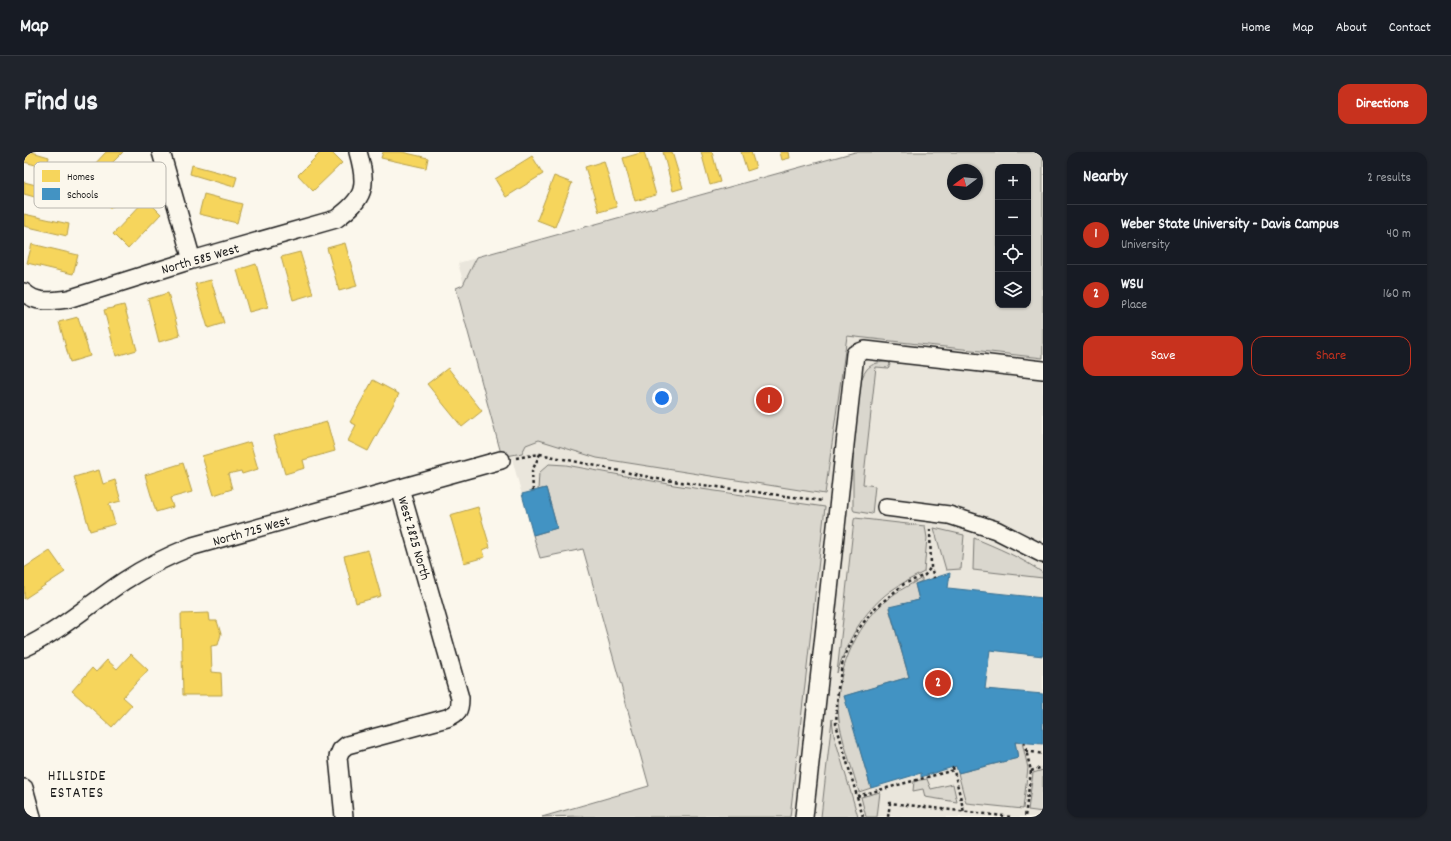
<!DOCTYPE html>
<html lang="en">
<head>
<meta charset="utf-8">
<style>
  :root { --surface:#171b24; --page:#20242c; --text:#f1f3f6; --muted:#9ea1a6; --line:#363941; --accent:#c8321e }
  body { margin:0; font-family:Dekko,sans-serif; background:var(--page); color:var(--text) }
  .controls { position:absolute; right:12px; top:12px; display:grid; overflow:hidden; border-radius:8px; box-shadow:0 1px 3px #0004 }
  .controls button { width:36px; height:36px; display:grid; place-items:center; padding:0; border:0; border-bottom:1px solid var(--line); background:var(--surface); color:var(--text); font:20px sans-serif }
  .compass { position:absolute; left:923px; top:12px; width:36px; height:36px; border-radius:50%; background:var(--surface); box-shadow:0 1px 3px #0004; rotate:254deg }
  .you { position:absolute; left:638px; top:246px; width:14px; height:14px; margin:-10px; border:3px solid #fff; border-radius:50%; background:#1a73e8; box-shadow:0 0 0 6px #1a73e833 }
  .badge { display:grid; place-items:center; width:26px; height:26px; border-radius:50%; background:var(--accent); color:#fff; font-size:13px; font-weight:700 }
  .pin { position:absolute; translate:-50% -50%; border:2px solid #fff; box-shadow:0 1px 4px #0006 }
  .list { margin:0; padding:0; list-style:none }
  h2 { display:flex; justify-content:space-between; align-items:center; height:52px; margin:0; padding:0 16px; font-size:17px }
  h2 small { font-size:13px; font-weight:400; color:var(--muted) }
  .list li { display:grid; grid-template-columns:26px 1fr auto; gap:12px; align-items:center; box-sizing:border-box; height:60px; padding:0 16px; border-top:1px solid var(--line) }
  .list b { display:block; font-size:15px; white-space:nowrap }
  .list p { margin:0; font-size:13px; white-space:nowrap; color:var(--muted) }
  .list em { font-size:13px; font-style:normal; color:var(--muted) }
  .actions { display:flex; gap:8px; padding:12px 16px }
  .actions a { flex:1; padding:9px 0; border:1px solid var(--accent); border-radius:12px; text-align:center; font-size:14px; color:var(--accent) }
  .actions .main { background:var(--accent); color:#fff }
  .icon { flex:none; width:22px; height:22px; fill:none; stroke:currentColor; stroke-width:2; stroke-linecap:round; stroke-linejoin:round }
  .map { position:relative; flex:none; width:1019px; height:665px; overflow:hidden; border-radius:12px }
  header { display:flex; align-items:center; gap:24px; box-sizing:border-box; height:56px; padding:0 20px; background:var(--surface); border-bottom:1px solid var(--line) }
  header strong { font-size:19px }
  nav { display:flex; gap:22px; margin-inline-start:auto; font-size:14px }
  .intro { display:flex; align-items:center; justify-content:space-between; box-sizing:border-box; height:96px; padding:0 24px }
  h1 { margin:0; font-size:28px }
  .button { padding:10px 18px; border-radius:12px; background:var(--accent); color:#fff; font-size:14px; font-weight:700 }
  main { display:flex; gap:24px; padding:0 24px }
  aside { flex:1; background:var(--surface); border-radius:12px; box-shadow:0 1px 3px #0004 }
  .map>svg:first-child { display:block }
</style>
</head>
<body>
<header>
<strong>Map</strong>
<nav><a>Home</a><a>Map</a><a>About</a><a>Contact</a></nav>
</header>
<div class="intro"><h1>Find us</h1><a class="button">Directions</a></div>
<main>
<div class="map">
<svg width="1019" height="665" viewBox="0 0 1019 665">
  <rect width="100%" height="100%" fill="#fbf7ec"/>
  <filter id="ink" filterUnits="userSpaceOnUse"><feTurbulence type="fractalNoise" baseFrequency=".025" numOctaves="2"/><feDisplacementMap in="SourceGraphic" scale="8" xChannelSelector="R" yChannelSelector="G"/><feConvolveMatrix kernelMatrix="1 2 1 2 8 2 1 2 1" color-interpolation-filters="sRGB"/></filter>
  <g filter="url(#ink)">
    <path fill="#eae6dc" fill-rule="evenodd" d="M831 0H1019V665H657L582 389 509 383 434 111ZM974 15H1004V153H974ZM929 18H953V42H929Z"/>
    <path fill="#dad7ce" stroke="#7b7a75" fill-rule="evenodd" d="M831 0H1019V206L823 184 801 342 573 306 515 288 502 293 498 301 478 305 432 136 439 133 453 105ZM974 15H1004V153H974ZM929 18H953V42H929Z
      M860 210H865L866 213 864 216 852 215 839 332 851 334 848 362 830 359 829 357V298L837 229C841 217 846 211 860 210Z
      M525 312 542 313 650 333 801 355 766 665H560V664L518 665 625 634 559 397 516 406 509 383 533 376 522 336 514 338 515 321Z
      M831 366 901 374 903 386 900 420C888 426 876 432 865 440 838 461 823 489 813 521L830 368Z
      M910 376 940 383 937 417 922 418Z
      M950 386C974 396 998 406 1019 421V426L949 418Z
      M898 426V429L891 432 895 448 865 456 885 525 821 544 847 636 835 640C829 619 821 597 816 575 808 532 826 483 857 453 869 441 884 434 898 426Z
      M808 567 810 583 834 665H797Z
      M991 590H998L1004 616 999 657 942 651 934 621 994 606Z
      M1019 618V660L1004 658 1009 621Z
      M903 627 907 637 929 632 933 650 901 645 899 637 889 639 890 629Z
      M856 640 853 665H842L837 645Z"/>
    <path fill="#f6d55c" stroke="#b59e49" d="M0 0H8L25 5 23 16 0 10Z
      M82 0H99L76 23 68 15Z
      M297 0H307L318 11 289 39 274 23Z
      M359 0H378L404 6 402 16 357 6Z
      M620 0 632 43 611 49 599 6Z
      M639 0H648L659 36 649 39Z
      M677 0H688L696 30 686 33Z
      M717 0H727L732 16 723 19Z
      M756 0H765L766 6 758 8Z
      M508 4 519 22 482 45 471 27Z
      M580 9 593 55 575 60 561 15Z
      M114 12 121 20 86 57 78 49Z
      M168 13 213 25 210 35 166 22Z
      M530 24 548 31 531 75 513 68Z
      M0 30 36 39 32 51 0 42Z
      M180 42 218 52 213 71 175 62Z
      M122 47 137 62 104 97 89 82Z
      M0 62 45 72 43 84 0 74Z
      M321 91 333 134 315 139 303 96Z
      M8 92 54 103 49 122 3 111Z
      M276 100 289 142 269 148 257 105Z
      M232 112 244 155 225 160 213 118Z
      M187 128 200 171 184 176 171 132Z
      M144 141 156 184 135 190 124 147Z
      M100 153 113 198 92 204 80 158Z
      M54 165 66 204 46 210 35 170Z
      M424 216 458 259 438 275 403 232Z
      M349 228 375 242 344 299 324 289 332 273 326 270Z
      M303 270 311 299 279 308 281 316 261 322 250 284Z
      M226 290 234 317 218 322 217 319 204 322 208 337 190 343 178 304Z
      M159 311 168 340 146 346 149 355 132 360 121 323Z
      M75 318 79 332 91 328 97 349 85 352 91 372 66 379 50 325Z
      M454 355 466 395 459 398 461 405 440 411 426 363Z
      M344 398 357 444 332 451 320 404Z
      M26 399 41 420 0 447V416Z
      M185 461 186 469H193L197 482 194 493 187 494 188 520 197 521 198 543H159L157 462Z
      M107 502 124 518 99 545 108 553 88 575 48 539 68 516 72 520 83 508 93 517Z"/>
    <path fill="#4393c3" stroke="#376f91" d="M522 336 533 376 509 383 498 342Z
      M926 421 924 436 1019 446V504L966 498 961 537 1019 542V592L991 590 994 606 934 621 932 614 897 625V621L847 636 820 544 885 525 865 455 895 448 891 432Z"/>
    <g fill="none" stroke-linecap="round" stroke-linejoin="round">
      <g stroke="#1c1c1c" stroke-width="20">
        <path id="minor" d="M137 0 168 108
          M0 140C12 152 28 149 44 147L168 108 312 67C341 46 344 35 334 0
          M862 355 925 363 972 378 1019 402
          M0 496C36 479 67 451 100 429 123 414 144 404 169 394L477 308
          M0 636 8 665
          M320 665 314 605 317 598 323 593 423 566C434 561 436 559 436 546L376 336
          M780 665 831 202 841 198 1019 218"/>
      </g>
      <path stroke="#1c1c1c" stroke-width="2.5" stroke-dasharray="3 3" stroke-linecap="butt" d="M492 306 516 302 634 327 799 349
        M509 339 508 319 516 302
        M906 377 907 415 910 426
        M1000 590 1007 619 1001 665
        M1002 599 1019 602
        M929 615 940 660
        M1007 619 1019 615
        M833 644 930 618
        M839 665 812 572 814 536 819 508 833 479 850 457 880 432 901 423 907 415
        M864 665 866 651 988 665"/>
      <use href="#minor" stroke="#fbf7ec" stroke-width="17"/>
    </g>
  </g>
  <g text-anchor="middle" stroke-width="4" stroke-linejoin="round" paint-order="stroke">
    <g font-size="14" fill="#1c1c1c" stroke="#fbf7ec">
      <text transform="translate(176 106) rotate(-16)" y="5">North 585 West</text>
      <text transform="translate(227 378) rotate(-16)" y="5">North 725 West</text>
      <text transform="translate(391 386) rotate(74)" y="5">West 2825 North</text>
    </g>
    <g font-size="15" letter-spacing="1" fill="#1c1c1c" stroke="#fbf7ec">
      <text x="53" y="628">HILLSIDE<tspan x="53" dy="17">ESTATES</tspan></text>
    </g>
  </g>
  <rect x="10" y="10" width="132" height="46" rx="6" fill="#fbf7ec" stroke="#b8b5ae" stroke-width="1"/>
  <rect x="18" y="18" width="18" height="12" fill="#f6d55c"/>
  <rect x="18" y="36" width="18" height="12" fill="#4393c3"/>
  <g font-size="11" fill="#1c1c1c">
    <text x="43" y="28">Homes</text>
    <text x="43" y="46">Schools</text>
  </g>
</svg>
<div class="controls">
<button>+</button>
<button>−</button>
<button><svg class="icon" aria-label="locate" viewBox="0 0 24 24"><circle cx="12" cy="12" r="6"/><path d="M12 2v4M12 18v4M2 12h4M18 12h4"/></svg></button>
<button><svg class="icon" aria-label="layers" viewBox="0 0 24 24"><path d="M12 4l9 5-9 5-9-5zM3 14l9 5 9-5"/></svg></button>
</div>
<svg class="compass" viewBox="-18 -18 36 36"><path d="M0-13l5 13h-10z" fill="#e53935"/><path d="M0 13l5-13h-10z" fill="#9ea1a6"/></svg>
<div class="you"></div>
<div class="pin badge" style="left:745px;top:248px">1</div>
<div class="pin badge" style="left:914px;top:531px">2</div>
</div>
<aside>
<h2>Nearby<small>2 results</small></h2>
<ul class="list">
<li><span class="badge">1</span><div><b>Weber State University - Davis Campus</b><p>University</p></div><em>40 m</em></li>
<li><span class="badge">2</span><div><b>WSU</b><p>Place</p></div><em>160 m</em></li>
</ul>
<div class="actions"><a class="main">Save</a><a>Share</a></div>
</aside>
</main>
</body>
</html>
